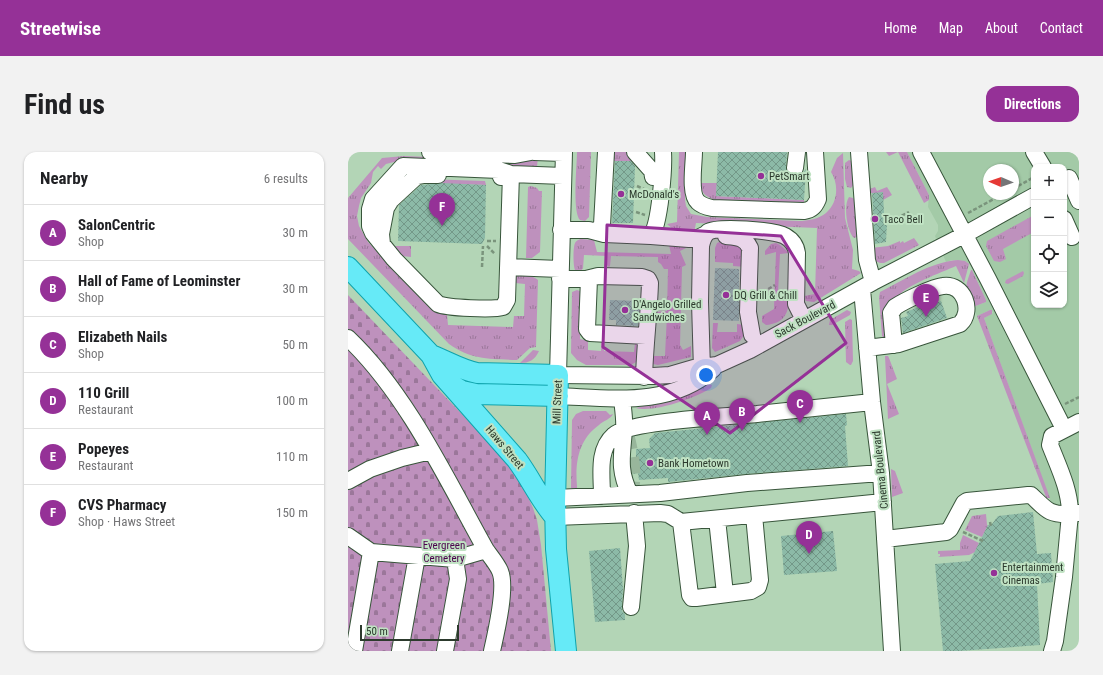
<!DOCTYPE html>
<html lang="en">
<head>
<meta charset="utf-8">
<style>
  :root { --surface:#fff; --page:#f2f2f2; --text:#202124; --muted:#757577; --line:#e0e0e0; --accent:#953197 }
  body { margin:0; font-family:"Roboto Condensed",sans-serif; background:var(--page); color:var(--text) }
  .controls { position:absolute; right:12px; top:12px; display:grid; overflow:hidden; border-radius:8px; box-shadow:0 1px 3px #0004 }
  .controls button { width:36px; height:36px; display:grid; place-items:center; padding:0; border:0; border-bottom:1px solid var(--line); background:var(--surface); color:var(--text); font:20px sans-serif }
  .compass { position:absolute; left:635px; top:12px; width:36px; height:36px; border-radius:50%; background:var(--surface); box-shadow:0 1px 3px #0004; rotate:272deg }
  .scale { position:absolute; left:12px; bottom:10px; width:99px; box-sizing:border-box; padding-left:4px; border:2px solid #2c3a2d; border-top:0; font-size:11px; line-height:14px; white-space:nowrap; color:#2c3a2d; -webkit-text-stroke:3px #c0e2c3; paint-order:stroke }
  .you { position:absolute; left:358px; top:223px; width:14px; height:14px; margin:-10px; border:3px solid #fff; border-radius:50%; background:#1a73e8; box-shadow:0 0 0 6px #1a73e833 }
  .badge { display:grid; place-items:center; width:26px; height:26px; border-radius:50%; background:var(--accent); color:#fff; font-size:13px; font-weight:700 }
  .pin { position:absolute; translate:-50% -33px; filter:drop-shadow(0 1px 2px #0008) }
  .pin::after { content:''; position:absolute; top:21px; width:14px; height:12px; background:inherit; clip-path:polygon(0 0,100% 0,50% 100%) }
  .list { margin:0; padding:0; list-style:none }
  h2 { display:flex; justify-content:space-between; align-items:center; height:52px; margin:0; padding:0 16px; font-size:17px }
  h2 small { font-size:13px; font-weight:400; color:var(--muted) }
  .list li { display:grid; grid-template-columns:26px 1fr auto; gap:12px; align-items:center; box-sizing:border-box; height:56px; padding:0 16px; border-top:1px solid var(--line) }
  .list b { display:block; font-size:15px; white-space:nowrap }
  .list p { margin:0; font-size:13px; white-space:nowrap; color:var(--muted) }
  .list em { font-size:13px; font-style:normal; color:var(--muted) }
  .icon { flex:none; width:22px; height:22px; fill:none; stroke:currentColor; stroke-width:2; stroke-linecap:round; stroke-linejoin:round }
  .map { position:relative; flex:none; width:731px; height:499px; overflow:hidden; border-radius:12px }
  header { display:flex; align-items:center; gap:24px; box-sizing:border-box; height:56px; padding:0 20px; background:var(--accent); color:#fff }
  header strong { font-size:19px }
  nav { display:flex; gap:22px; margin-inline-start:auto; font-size:14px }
  .intro { display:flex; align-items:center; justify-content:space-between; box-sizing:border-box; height:96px; padding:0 24px }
  h1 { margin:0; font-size:28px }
  .button { padding:10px 18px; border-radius:12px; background:var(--accent); color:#fff; font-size:14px; font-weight:700 }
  main { display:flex; gap:24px; padding:0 24px }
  aside { flex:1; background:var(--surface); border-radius:12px; box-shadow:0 1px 3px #0004 }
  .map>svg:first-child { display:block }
</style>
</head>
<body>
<header>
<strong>Streetwise</strong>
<nav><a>Home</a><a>Map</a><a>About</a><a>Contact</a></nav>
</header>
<div class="intro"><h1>Find us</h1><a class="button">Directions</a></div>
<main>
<aside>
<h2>Nearby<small>6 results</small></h2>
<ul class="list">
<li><span class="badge">A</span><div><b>SalonCentric</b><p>Shop</p></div><em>30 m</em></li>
<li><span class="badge">B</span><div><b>Hall of Fame of Leominster</b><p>Shop</p></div><em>30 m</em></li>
<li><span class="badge">C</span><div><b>Elizabeth Nails</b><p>Shop</p></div><em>50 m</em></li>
<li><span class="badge">D</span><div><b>110 Grill</b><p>Restaurant</p></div><em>100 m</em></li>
<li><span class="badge">E</span><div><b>Popeyes</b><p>Restaurant</p></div><em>110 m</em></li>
<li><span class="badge">F</span><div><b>CVS Pharmacy</b><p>Shop · Haws Street</p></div><em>150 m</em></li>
</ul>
</aside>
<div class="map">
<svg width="731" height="499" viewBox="0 0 731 499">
  <defs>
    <pattern id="grass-tufts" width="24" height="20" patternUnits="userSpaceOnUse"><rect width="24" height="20" fill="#be91bd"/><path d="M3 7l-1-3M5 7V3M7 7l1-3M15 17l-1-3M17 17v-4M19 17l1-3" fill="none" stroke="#9b779a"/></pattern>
    <pattern id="cemetery-stones" width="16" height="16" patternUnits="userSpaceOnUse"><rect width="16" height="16" fill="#be91bd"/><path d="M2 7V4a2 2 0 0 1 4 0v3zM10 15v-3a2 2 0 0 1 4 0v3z" fill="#9b779a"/></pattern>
    <pattern id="building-cross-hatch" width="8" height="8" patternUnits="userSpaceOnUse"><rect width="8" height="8" fill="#8cbaa7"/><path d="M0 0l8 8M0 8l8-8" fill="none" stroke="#739888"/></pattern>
  </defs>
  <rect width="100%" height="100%" fill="#b3d5b6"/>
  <path fill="#a3caa7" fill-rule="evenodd" d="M559 0H731V372L712 375 636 166 645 161 644 159 642 158 629 164 625 155 638 150V148L622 113 617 109 604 108 598 110 587 84 590 79V73L580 55 581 43ZM686 15H716V153H686ZM641 18H665V42H641Z"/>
  <path fill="url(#grass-tufts)" d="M229 0H243L241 65 237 69 232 68C224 60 229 13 229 0Z
    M266 0H283L291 13H287L286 10 266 9Z
    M331 0H339L337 48 338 54 343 62 359 65 451 69C459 69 471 67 478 61 490 51 491 32 483 20L489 6 495 1 497 66 505 98 504 117 511 119 513 121 466 150 458 149 456 144 467 142 469 76 348 71 346 81 327 79 319 72 329 70Z
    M538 0H559L581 43V48L576 51 550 0 541 4Z
    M56 4 184 9 185 5H190L189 15H186L46 10 38 12 33 17 30 14 25 20 23 31 13 46 11 54 9 64 11 74 20 90 83 157 92 161 99 162 100 173 165 175 166 164H176L177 132 167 131V124C175 123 184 123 190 128L188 195 182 196 169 208C143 207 123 208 101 192L0 87V46L34 6Z
    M501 8 505 10 506 32 503 36 499 35 497 27V11Z
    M77 27 137 29 138 33 67 31Z
    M353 31H369L368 44 456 48V50L453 51 368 48C359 46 352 41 353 31Z
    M183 34 189 36 191 39H194L192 100 184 106H178L180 35Z
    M527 35 529 39 539 35 544 43 535 48V41H517V39Z
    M501 45 505 46 508 51 509 85 506 86C499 80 495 53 501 45Z
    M686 63V80L655 97 658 107 652 110 646 109 638 94 639 89Z
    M566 86 571 93 536 111H532L525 108 523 96 540 94 552 89V91L555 89 556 91Z
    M233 87 246 88 249 100 323 102 321 93 337 94 338 96 332 99 338 113 334 115 332 193 335 198 343 194V205L310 213 305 212 304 205 306 204H317L319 162H310L309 160 319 159 320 117H316L313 112 310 110V105L263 104 262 114 261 115 259 113V104L236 103 235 116 233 119 227 118C225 114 225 95 227 91 229 88 230 88 233 87Z
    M376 88 394 91 398 115 385 114V111L367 110V96L369 91Z
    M428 91 432 93 441 101 432 102 430 141 440 142C442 159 438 171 418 173L414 170V164L426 157 428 100 417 103V99L423 92Z
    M44 94H63V105L54 104Z
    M610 108 617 109 621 112 616 131 608 114C595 120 555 134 549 146 545 152 540 176 538 185L536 186 534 184 531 145 532 140C556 128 582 110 610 108Z
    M623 118H624L638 148V150L625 155C617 136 616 138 623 118Z
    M675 119 676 121 675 124 660 132 657 131 658 128Z
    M229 138 234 140 232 187 240 189V198L253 199V189H256V199L286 200 287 191H289L288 210 283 213H238L229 208 223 201 224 140Z
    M499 158 503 160 502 163 484 173H481L482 168Z
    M642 158H644V162L636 166 702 346H698V345L629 164Z
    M502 167 504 168 505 209 503 213H502L498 210 497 170Z
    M365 171H370L369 180H389V172L396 173V183L392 189 367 200 364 196Z
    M185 198 191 199C187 208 181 211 172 211Z
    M537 204H540L541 206 549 227 539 232 551 262 540 267Z
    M361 232 364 233 363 236C347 246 306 261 288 256L335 243Z
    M235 259H258L262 263 265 262C263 267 255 269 251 273 230 288 227 311 229 334V336L224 337 223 336 224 268 228 262Z
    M543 317 547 319 555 341 544 345Z
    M638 362 639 373H640L634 385 617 378 624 364Z
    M615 383 631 391 627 400 621 403 590 405 592 404V402H590V399L612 398V391Z"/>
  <path fill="url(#cemetery-stones)" d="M0 143 153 303 161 313 175 334 185 356 189 368 193 393 203 499H0Z"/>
  <path fill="url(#building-cross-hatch)" d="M370 0H439L438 15V19L441 23 445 25H450L454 22 458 17 456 48 368 44Z
    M267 9H283L287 14 285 71H264Z
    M94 31 138 33 137 86 134 92 50 89 51 53 73 33Z
    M535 40 536 61 539 71 538 90 527 92 524 41Z
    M367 116 391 117V169L365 168Z
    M262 148 292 149 290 174 268 173V168H261Z
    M593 149 599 166 555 181 553 166 560 164 558 160 573 154 574 156Z
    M498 262 499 273 497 274 500 314 398 322 320 330V326L291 328 290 321 285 322 283 306 288 305V297L302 296 301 287 307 281Z
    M685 360 689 402 703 401 705 430 689 432 692 493 611 499H595L587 412 622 409 640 373 644 372 650 364Z
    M485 379 489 419 436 423 433 384Z
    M272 396 275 437 274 454V459L277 462V468L247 470 241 399Z"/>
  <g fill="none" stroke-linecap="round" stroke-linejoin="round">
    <path stroke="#98b69b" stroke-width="16" stroke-dasharray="16 8" stroke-linecap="butt" d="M278 282C283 301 287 324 282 342"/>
    <g stroke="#38553b" stroke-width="18">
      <path id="minor" d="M82 0 167 3 183 0
        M186 0 215 1
        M216 0 210 223 305 224 322 223 346 216 369 213 402 198 525 130 616 83 686 44
        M287 0 304 19 305 25
        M346 0C346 12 341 42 350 50 354 54 359 55 364 56L456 59C464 58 467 54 470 47L467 0
        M511 0 519 108 525 130
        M573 0 640 127 716 277
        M686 0 695 15
        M55 14 151 18 163 22 159 148 155 155C146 158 99 156 90 152L46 107 25 81 22 74V57L25 47Z
        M447 16 449 0
        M153 25 163 22 215 24
        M721 26 731 49
        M716 67 724 85
        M213 78H241L256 82 303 84 341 87 350 86 358 82
        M246 79 251 77 254 73 258 0
        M303 84C312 72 316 16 315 0
        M378 84C389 85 397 85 402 96L400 160 404 183
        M34 92 33 82 38 56 43 48 69 24 75 23H90
        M160 115 212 117
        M212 127H238L250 124 294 125 300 127 302 131C301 162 297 193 296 225
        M241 127 239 177 242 181 298 184
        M514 137 524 250 533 321 544 499
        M0 186C59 242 99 328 138 398 143 405 149 412 152 419 159 435 148 481 144 499
        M519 196 551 192 612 172C626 159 616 131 595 134 585 135 556 149 547 155L543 161 546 193
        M357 224 354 218 352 150 353 94C354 89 356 83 360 80 369 74 427 78 437 84 444 88 448 93 449 101L448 152 456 168
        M210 244C262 246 322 256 365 217
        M274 247C275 257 277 268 276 278 274 304 270 318 282 342
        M0 329 22 317 54 306 83 299
        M254 344C254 323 249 298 266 283 281 269 384 264 409 262 448 258 486 254 524 250
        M207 346 312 341 399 331 533 321
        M207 365 312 361 320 362 333 370 535 350
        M369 367 377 442
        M333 370 342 443 344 446H348L403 439 410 435 412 428 406 363
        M0 384 23 400 107 407 138 398
        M537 387 598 380 602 377 616 351 619 349 680 343H683C698 357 700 363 722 362 722 338 711 316 702 293L704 284 731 270
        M283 455 289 394 286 361
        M6 499 23 400
        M52 499 69 404
        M97 499 110 427 107 407
        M704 499 707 489 716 425 722 362 731 361"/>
    </g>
    <g stroke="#0fa3ac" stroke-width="22">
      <path id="major" d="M0 115 83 203 94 223 169 308C183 327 192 348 207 365
        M83 203C99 209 113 218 129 221L210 223 207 351 208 397 218 499
        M104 233 114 239 128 242 210 244"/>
    </g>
    <path stroke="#7a947c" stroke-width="2.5" stroke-dasharray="4 2" stroke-linecap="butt" d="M289 34 296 37
      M665 37 686 25
      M288 60 297 63
      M620 61 655 42
      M543 69 561 60
      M139 89H148
      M139 94 147 102
      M134 115 135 94
      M415 140 427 133
      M717 252 731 245
      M642 370 643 374
      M615 380 635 389"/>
    <use href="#minor" stroke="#fff" stroke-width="16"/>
    <use href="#major" stroke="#66eaf7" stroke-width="20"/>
  </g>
  <path fill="#953197" fill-opacity="0.2" stroke="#953197" stroke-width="3" stroke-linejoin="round" d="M259 73 433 84 498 191 382 281 255 195Z"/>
  <g fill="#953197" stroke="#c0e2c3" stroke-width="1.5">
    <circle cx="413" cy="24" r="4"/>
    <circle cx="273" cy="42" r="4"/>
    <circle cx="527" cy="67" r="4"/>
    <circle cx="378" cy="143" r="4"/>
    <circle cx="277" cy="158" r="4"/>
    <circle cx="302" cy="311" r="4"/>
    <circle cx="646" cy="421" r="4"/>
  </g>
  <g text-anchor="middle" stroke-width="4" stroke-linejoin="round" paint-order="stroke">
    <g font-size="11" fill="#2c3a2d" stroke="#c0e2c3" text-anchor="start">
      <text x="421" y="28">PetSmart</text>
      <text x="281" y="46">McDonald's</text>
      <text x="535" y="71">Taco Bell</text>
      <text x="386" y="147">DQ Grill &amp; Chill</text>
      <text x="285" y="156">D'Angelo Grilled<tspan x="285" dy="13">Sandwiches</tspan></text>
      <text x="310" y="315">Bank Hometown</text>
      <text x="654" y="419">Entertainment<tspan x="654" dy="13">Cinemas</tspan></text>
    </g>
    <g font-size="11" fill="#2c3a2d" stroke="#c0e2c3">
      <text transform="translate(457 167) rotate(-28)" y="4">Sack Boulevard</text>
      <text transform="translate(209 250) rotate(-88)" y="4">Mill Street</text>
      <text transform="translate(157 295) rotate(50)" y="4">Haws Street</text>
      <text transform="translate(532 318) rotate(-96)" y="4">Cinema Boulevard</text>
    </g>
    <g font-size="11" fill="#4c024e" stroke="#c0e2c3">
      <text x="96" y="397">Evergreen<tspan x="96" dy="13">Cemetery</tspan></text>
    </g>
  </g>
</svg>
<div class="controls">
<button>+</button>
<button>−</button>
<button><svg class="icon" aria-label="locate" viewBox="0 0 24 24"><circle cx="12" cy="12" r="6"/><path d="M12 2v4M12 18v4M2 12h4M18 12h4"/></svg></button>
<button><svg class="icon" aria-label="layers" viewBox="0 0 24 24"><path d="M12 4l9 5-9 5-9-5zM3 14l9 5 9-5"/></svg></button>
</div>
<svg class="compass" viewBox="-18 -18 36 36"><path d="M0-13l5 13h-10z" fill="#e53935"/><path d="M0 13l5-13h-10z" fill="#757577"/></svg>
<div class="scale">50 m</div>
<div class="you"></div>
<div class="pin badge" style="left:359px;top:283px">A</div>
<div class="pin badge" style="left:394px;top:279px">B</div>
<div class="pin badge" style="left:452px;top:271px">C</div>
<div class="pin badge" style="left:461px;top:402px">D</div>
<div class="pin badge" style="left:578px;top:165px">E</div>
<div class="pin badge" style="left:94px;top:74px">F</div>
</div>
</main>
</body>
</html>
